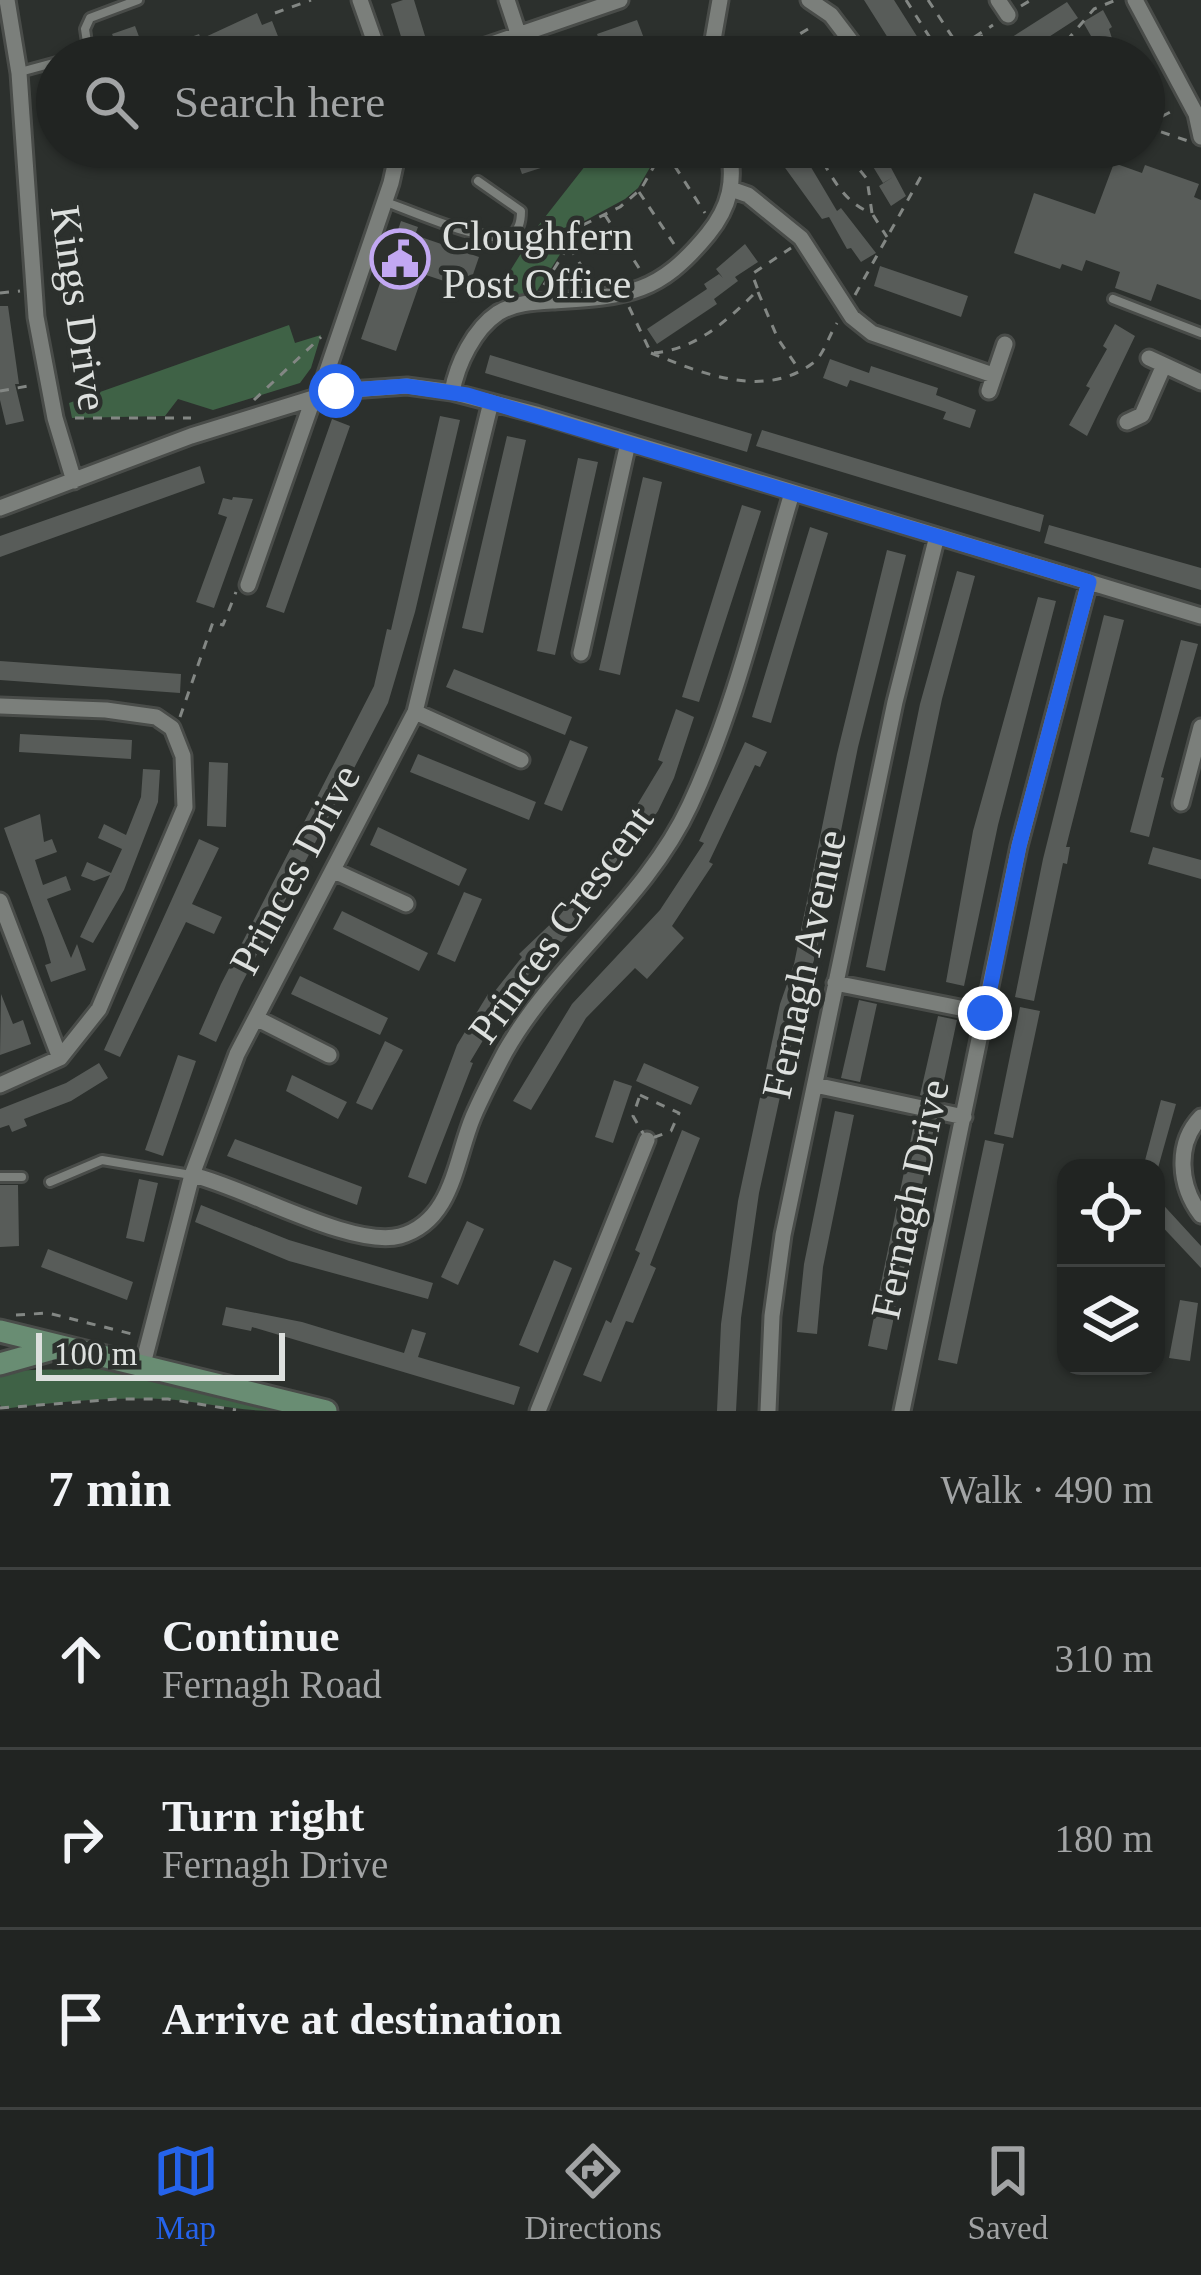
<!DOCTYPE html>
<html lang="en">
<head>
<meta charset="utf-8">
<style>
  :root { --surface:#212422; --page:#292c2a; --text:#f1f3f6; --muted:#a2a4a5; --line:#3e4140; --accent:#2563eb }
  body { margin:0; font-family:"Times New Roman",serif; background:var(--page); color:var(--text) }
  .controls { position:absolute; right:36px; bottom:36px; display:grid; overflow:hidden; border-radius:24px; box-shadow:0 3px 9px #0004 }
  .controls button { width:108px; height:108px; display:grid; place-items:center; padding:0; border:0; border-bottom:3px solid var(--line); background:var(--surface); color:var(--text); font:60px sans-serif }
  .scale { position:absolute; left:36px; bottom:30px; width:249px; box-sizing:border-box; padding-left:12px; border:6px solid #dde0de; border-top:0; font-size:33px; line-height:42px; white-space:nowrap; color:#dde0de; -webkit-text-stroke:9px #2c302d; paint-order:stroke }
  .stop { position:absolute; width:36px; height:36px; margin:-27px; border:9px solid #2563eb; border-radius:50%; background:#fff }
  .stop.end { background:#2563eb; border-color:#fff; box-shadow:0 3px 12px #0008 }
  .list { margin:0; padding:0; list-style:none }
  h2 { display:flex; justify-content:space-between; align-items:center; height:156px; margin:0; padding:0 48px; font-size:51px }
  h2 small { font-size:39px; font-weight:400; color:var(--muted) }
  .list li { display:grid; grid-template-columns:78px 1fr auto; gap:36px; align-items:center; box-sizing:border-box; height:180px; padding:0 48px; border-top:3px solid var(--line) }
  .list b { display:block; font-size:45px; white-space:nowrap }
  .list p { margin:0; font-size:39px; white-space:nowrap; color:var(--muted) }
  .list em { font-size:39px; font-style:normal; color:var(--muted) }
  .icon { flex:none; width:66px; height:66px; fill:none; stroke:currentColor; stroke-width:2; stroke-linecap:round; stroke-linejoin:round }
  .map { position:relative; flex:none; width:1201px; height:1411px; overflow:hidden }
  .search { position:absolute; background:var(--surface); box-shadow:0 3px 9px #0004; left:36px; right:36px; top:36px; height:132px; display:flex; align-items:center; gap:30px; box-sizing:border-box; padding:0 42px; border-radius:66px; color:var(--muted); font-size:45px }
  .sheet { height:696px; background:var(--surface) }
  nav { display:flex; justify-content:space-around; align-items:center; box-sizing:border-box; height:168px; border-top:3px solid var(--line); background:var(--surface); font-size:33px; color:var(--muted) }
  nav a { display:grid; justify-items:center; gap:6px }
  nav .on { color:var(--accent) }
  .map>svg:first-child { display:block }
</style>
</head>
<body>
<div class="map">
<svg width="1201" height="1411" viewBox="0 0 1201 1411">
  <rect width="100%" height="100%" fill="#2c302d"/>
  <path fill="#3f6246" d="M600 147H662L638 188 625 199 579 224 532 299 509 306 492 300 538 226Z
    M289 325 295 343 321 335 311 368 300 383 213 410 178 399 165 416 72 418 69 403Z
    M102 1368 114 1369 274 1411C236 1411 200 1401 162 1399 109 1397 56 1402 3 1409L0 1405V1371Z"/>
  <path fill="#585c59" d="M403 0H414L425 36 403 43 391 4Z
    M864 0H894L930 57H900Z
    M1067 2 1078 18 1041 42 1018 57H981Z
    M1103 10 1112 27 1109 29 1118 57H1103L1083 22Z
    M257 13 262 25 272 21 281 44 274 47 276 53 264 57H113L120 53 112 34 135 26 141 42 164 37 167 46 199 34 201 39Z
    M637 20 645 41 605 56 597 34Z
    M535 147H597V150L522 174 517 160 525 157 523 151Z
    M770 147H799L837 211 841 208 876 253 861 262 851 248 847 249 829 217 822 219Z
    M861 147H880L906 196 891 206 879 186 893 177 883 183Z
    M1114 163 1142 173 1145 165 1199 184 1194 197 1201 200V300L1157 284 1151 301 1115 288 1120 272 1086 260 1082 271 1062 264 1060 269 1014 253 1034 193 1095 214Z
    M401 221 418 227 415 235 479 257 468 289 423 274 396 351 361 339Z
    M745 244 758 262 735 277 738 281 714 299 717 304 657 344 647 329 707 289 704 284 719 274 723 278 716 269Z
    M880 266 968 296 961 317 874 286Z
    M0 306H8L19 384H15L24 421 6 425 0 400Z
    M1115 324 1135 336 1087 436 1069 425 1090 388 1086 386 1107 349 1103 346Z
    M490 355 752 434 747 452 485 373Z
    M830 359 869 373 871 366 938 388 936 395 976 410 970 428 943 419 946 412 850 380 847 387 823 378Z
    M440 416 460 420 415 612 388 703 241 985 216 1042 199 1034 221 984 374 686 387 629 391 630Z
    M332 419 350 426 284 613 266 607Z
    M762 430 1044 515 1040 532 756 446Z
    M507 436 526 440 483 633 462 628Z
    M578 458 598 462 555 655 537 651Z
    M200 466 205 483 0 557V536Z
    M643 477 662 482 620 675 599 670Z
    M233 497 253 499 214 608 196 602 227 517 218 514 223 498 232 500Z
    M742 505 761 511 699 702 682 697Z
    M1049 525 1201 568V590L1044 543Z
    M810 527 828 533 771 723 752 717Z
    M887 550 906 555 858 747 816 954 802 996 759 1193 741 1318 736 1411H717L721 1324 738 1201 780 1004 794 964 837 754Z
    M957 571 975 576 942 699 885 971 866 967 920 704Z
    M1038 597 1056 601 998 825 964 986 946 982 973 831Z
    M1104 615 1124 620 1066 847H1070L1067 864 1063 863 1034 1001 1015 997 1043 859Z
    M1181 640 1198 644 1161 777 1164 778 1149 837 1130 832Z
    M0 661 181 674 180 693 0 680Z
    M454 669 572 717 565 735 446 687Z
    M676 709 694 717 674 778 658 811 576 928 528 975 497 1017 470 1062 473 1063 426 1184 408 1177 457 1045 488 994 491 996 522 957 519 954 560 915 605 858 663 762 658 760Z
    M20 734 132 740 131 759 19 752Z
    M570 740 588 747 562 811 544 804Z
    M745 742 767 752 760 767 755 765 709 862 713 864 672 926 684 938 647 979 635 968 586 1018 531 1110 513 1101 572 1004 660 910 704 843 699 841Z
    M418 754 536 802 529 820 410 772Z
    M209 762 228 763 226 827 207 826Z
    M143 769 160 770 158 802 124 890 93 943 80 937 110 875 94 881 81 876 87 862 111 873 122 849 98 838 104 824 126 835 141 797Z
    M40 814 44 842 52 839 57 852 35 860 43 885 66 876 71 890 47 899 71 958 77 944 86 970 51 982 45 965 51 963 44 938 4 828Z
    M378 827 467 869 459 886 370 845Z
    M199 839 219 848 192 904 222 917 214 934 186 922 120 1057 104 1050Z
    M1153 847 1201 860V879L1148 864Z
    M464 892 482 899 455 962 437 954Z
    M342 911 428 953 419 971 333 929Z
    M300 976 388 1018 380 1035 291 994Z
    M1 994 13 1024 23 1020 31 1044 0 1055Z
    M859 1000 877 1004 860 1082 841 1078Z
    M1020 1007 1040 1011 1013 1138 994 1134Z
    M938 1016 957 1020 940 1100 920 1095Z
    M385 1041 403 1050 372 1110 356 1103Z
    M178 1055 196 1061 163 1156 145 1150Z
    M99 1063 108 1078 71 1101 24 1119 27 1126 12 1132 9 1125 0 1128V1109L66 1083Z
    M644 1063 699 1087 691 1105 636 1081Z
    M292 1075 347 1102 338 1119 286 1091Z
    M614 1080 632 1086 613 1143 595 1137Z
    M1161 1100 1176 1104 1158 1168H1143Z
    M835 1111 854 1115 823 1267 817 1334 797 1332 804 1264Z
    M915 1119 935 1123 887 1350 868 1346Z
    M682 1130 700 1138 650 1265 656 1268 633 1323 626 1321 601 1382 583 1375 606 1320 611 1323 640 1253 635 1250Z
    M235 1139 362 1187 357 1205 227 1156Z
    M985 1140 1004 1144 957 1364 938 1360Z
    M139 1179 158 1183 144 1242 126 1238Z
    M0 1185H18L19 1246 0 1247Z
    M1156 1197 1201 1246V1268L1156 1220Z
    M201 1205 289 1240 433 1283 428 1299 289 1261 195 1222Z
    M467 1221 484 1229 458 1285 441 1277Z
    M48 1249 133 1282 127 1300 41 1267Z
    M554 1260 572 1268 538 1353 519 1345Z
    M1180 1300 1198 1303 1190 1361 1169 1358Z
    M226 1307 302 1322 404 1353 412 1329 426 1333 418 1357 520 1387 514 1405 252 1327 251 1331 222 1325Z"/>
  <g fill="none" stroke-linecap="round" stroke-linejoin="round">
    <g stroke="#494c49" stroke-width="14">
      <path id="lane" d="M73 57 88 49 85 29 90 18 138 0
        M20 72 57 62
        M386 202C409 210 490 246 509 236 519 231 521 222 521 211L478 181
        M1113 299 1201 333
        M0 1177H22
        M50 1182 102 1160 191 1175"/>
    </g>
    <g stroke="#494c49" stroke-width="21">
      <path id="street" d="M7 0 19 73 36 317 55 418 74 481
        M360 0 380 57
        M507 0 526 57
        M809 0 831 15 863 57
        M998 0 1008 15
        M1135 0 1196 114 1201 137
        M454 57 620 0
        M710 57 720 0
        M731 189 748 195 801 238 852 317 872 333 993 375
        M1149 358 1201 382
        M989 391 1005 344
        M452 392C457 364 474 329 498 313 514 303 535 302 553 301 628 296 658 295 708 234 730 207 736 180 728 147
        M1127 422 1142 415 1164 365
        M0 508 191 436 336 391 407 386 452 392 536 414 1201 616
        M248 585 310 408 323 383 391 183 399 147
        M581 653 628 443
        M0 706 106 710 156 717 172 728 183 756 185 807 99 1009 60 1058 0 1085
        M415 712 521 760
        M1181 803 1201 727
        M334 871 406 904
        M0 901 60 1058
        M835 983 985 1013
        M256 1018 329 1055
        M815 1085 964 1117
        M1201 1117C1175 1144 1179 1186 1201 1215
        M192 1175C243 1186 352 1249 400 1236 453 1221 455 1160 473 1117 482 1096 494 1073 505 1052 556 962 646 900 690 805 736 706 761 596 792 493
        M143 1364 192 1175 237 1054 415 712 491 402
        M538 1411 647 1140
        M768 1411 772 1316 783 1235 895 702 937 536
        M902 1411 1019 846 1089 582"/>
    </g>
    <g stroke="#494c49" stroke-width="27">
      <path id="secondary" d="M0 1331 326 1411
        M0 1364 60 1347"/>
    </g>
    <path stroke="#838784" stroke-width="3" stroke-dasharray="9 9" stroke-linecap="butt" d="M906 0 941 55
      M928 0 959 47 943 57
      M1021 6 1031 0
      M275 13 311 0
      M981 35 992 57
      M1072 36 1080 57
      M959 47 993 25
      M778 57V47L813 26
      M974 57 979 35
      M1034 57 1069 38 1094 9 1116 0
      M1146 125 1174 110
      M1144 126 1188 141
      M814 147C830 172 842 203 872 213L867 179 841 147
      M665 151 705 213
      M821 158 838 147
      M639 192 674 244
      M605 215 639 268
      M873 215 887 237
      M569 247 590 279
      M544 285 581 226 620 207 641 189 665 147
      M758 292 778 339 798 368
      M0 293 20 291
      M855 295 924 171
      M629 307 651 353C695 351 728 320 758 290L752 274 791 248
      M651 353C701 373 764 400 813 363 824 355 829 335 837 323
      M0 391 34 385
      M254 400 321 337
      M75 418H191
      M180 717 213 622 223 625 236 592
      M640 1095 679 1113 671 1131 647 1140 633 1116Z
      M16 1315 48 1313 136 1335
      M0 1408 118 1399H168L236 1410"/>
    <use href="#lane" stroke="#7b7f7b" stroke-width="8"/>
    <use href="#street" stroke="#7b7f7b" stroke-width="15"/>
    <use href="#secondary" stroke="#698d73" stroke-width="21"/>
  </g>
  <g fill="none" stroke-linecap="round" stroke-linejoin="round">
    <path stroke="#2563eb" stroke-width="15" d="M336 391 406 386 467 395 1089 582 1019 846 985 1013"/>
  </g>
  <defs>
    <g id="civic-ring" transform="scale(3)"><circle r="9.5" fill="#2c302d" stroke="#c2a8f2" stroke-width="1.5"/><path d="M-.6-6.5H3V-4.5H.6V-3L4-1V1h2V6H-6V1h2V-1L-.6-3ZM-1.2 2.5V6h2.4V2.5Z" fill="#c2a8f2"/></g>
  </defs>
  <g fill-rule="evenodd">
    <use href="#civic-ring" x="400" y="259"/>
  </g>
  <g text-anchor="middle" stroke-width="9" stroke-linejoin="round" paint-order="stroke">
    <g font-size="42" fill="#dde0de" stroke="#2c302d" text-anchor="start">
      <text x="442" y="250">Cloughfern<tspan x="442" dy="48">Post Office</tspan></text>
    </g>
    <g font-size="42" fill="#dde0de" stroke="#2c302d">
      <text transform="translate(80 308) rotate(82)" y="15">Kings Drive</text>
      <text transform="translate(294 869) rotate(-62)" y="15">Princes Drive</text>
      <text transform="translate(560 924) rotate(-54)" y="15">Princes Crescent</text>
      <text transform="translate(803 964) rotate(-78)" y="15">Fernagh Avenue</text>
      <text transform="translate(909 1199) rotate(-78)" y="15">Fernagh Drive</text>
    </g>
  </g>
</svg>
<div class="controls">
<button><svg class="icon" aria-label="locate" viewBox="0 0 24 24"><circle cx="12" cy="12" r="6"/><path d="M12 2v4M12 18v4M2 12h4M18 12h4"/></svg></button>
<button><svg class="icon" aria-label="layers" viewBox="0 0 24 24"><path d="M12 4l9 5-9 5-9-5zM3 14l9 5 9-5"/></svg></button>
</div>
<div class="scale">100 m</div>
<div class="stop" style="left:336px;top:391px"></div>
<div class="stop end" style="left:985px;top:1013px"></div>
<div class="search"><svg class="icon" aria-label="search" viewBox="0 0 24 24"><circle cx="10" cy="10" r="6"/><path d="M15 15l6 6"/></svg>Search here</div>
</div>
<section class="sheet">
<h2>7 min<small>Walk · 490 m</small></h2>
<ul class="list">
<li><svg class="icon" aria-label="ahead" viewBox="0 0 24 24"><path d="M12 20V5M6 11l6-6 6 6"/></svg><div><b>Continue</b><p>Fernagh Road</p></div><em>310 m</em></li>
<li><svg class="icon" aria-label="right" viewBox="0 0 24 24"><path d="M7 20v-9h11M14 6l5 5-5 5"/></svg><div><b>Turn right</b><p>Fernagh Drive</p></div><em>180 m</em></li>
<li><svg class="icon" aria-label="arrive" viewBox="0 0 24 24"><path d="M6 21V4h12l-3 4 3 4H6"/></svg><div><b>Arrive at destination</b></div></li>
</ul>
</section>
<nav>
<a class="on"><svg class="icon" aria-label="map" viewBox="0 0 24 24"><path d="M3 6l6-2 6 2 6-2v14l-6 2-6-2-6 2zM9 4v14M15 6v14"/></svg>Map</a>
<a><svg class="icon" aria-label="directions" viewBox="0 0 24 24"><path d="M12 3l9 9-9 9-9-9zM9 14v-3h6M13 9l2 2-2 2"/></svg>Directions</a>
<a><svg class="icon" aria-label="saved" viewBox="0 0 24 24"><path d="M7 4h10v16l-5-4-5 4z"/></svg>Saved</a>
</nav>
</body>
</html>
